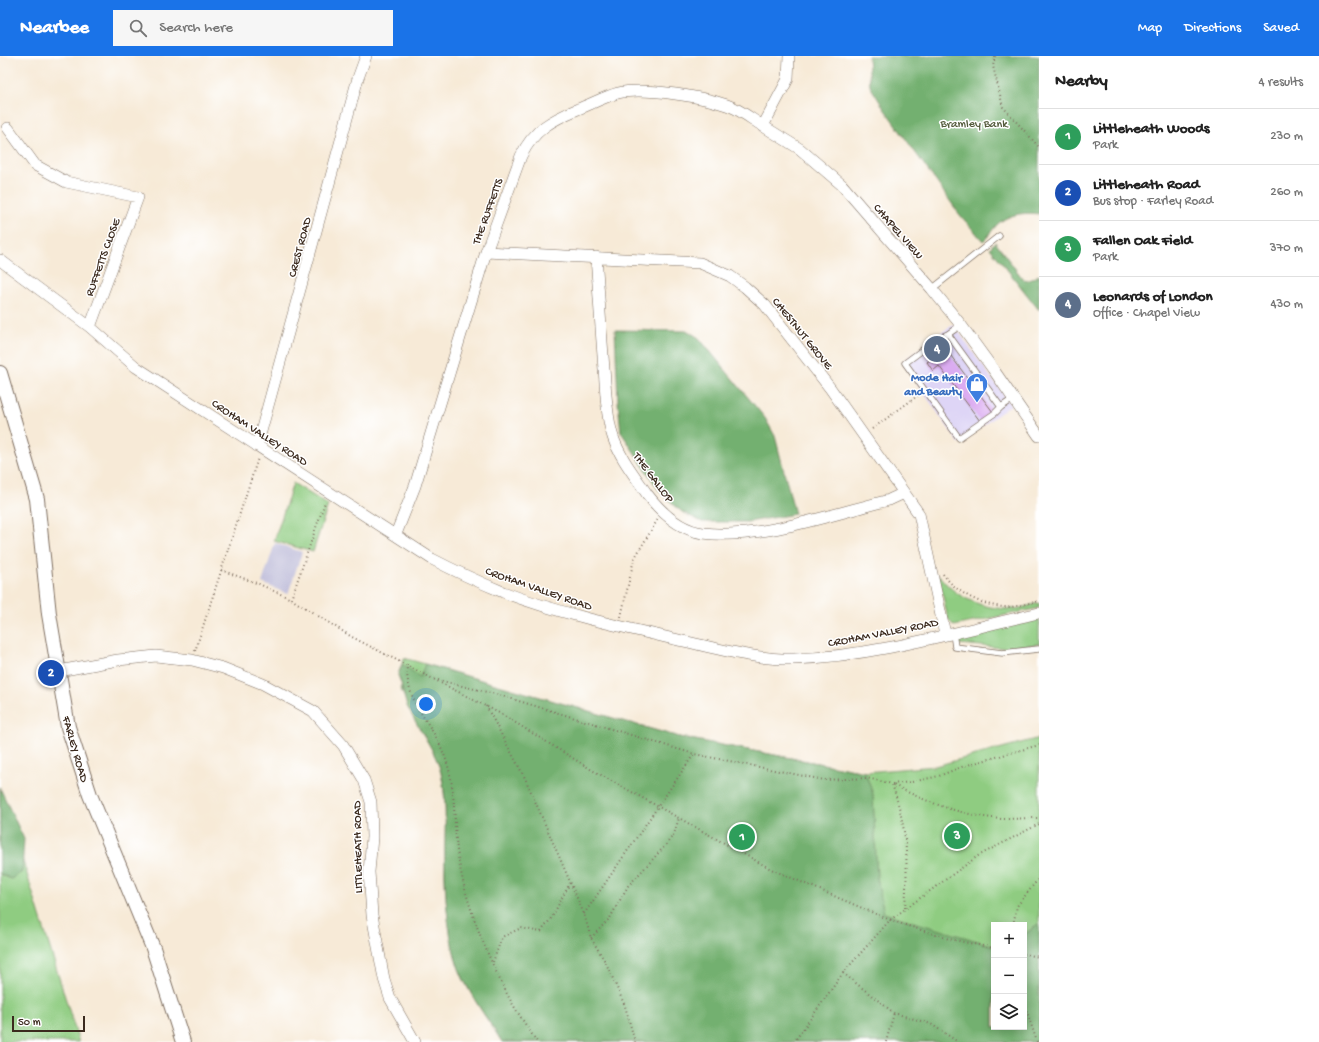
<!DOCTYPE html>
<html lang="en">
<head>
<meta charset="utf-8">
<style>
  :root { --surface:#fff; --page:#f6f6f6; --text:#222; --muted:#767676; --line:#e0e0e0; --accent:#1a73e8 }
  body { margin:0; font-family:"Gochi Hand",sans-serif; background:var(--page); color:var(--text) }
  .controls { position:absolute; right:12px; bottom:12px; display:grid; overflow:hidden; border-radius:0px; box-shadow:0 2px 10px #0003 }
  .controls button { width:36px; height:36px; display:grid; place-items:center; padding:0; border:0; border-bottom:1px solid var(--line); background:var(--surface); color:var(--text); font:20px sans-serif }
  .scale { position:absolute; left:12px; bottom:10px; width:73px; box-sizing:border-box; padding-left:4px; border:2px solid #3b2a1e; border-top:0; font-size:11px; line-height:14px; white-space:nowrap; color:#3b2a1e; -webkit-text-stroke:3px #fff; paint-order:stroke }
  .you { position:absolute; left:426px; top:648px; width:14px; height:14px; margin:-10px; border:3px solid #fff; border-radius:50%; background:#1a73e8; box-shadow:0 0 0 6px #1a73e833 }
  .badge { display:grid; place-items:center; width:26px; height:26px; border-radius:50%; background:var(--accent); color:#fff; font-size:13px; font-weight:700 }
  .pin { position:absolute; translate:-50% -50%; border:2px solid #fff; box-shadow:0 1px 4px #0006 }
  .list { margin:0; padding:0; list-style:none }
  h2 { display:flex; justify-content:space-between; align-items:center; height:52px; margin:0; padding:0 16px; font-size:17px }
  h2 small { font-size:13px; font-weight:400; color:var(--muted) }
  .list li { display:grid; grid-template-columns:26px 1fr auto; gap:12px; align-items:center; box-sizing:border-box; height:56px; padding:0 16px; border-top:1px solid var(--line) }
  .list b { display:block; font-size:15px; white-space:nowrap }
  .list p { margin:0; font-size:13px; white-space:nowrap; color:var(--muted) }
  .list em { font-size:13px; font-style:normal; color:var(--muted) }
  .icon { flex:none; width:22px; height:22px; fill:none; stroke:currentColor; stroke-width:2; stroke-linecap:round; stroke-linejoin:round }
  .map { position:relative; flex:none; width:1039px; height:986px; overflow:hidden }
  header { display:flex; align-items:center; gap:24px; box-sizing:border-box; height:56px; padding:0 20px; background:var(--accent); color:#fff }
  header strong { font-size:19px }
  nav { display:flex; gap:22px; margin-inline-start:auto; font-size:14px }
  .search { width:280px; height:36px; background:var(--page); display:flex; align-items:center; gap:10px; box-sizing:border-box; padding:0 14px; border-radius:0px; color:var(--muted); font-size:15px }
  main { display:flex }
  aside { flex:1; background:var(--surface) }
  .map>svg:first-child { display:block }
</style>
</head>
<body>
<header>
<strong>Nearbee</strong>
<div class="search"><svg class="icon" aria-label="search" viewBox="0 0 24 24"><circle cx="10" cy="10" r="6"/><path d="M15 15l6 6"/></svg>Search here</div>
<nav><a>Map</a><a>Directions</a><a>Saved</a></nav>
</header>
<main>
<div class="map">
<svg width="1039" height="986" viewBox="0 0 1039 986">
  <rect width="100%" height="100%" fill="#fff"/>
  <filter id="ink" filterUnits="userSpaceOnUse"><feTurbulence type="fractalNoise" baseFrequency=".025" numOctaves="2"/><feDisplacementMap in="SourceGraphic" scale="8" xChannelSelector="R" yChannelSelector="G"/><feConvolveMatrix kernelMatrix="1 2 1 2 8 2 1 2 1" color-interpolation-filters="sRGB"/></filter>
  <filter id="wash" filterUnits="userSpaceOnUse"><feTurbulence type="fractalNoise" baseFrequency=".012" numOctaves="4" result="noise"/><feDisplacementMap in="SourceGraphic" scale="16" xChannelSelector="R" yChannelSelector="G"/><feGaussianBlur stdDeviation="0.9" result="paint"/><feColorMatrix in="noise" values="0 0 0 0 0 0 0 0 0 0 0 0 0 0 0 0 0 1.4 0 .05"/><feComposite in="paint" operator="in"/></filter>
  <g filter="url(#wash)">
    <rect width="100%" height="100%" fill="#f7ead7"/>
    <path fill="#ded5f6" d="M953 268 1011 349 959 387 902 306Z"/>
    <path fill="#c3c1dc" d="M275 487 302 496 288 538 262 527Z"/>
    <path fill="#8fcc81" stroke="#657b50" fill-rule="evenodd" d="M293 427 328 449 313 496 274 485Z
      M938 518C955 542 983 553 1011 553 1020 553 1030 549 1039 547V552L954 570 948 563Z
      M1039 563V588L1003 592 959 588 957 582Z
      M404 602 679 681 865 716 935 710 1039 682V986H502C487 962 463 931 456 903 448 871 444 837 445 804 445 775 447 751 442 722 437 692 411 660 400 631L402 630 398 619ZM994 869H1024V971H994Z
      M0 731 79 986H0Z"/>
    <path fill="#73b06f" stroke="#576d46" d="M868 0H1039V158C1024 156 1006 158 995 171 990 176 989 181 983 185L960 159 885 54 870 30Z
      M995 186 1023 223 1027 225 1039 219V254L990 192Z
      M615 274 688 275 699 282 765 362 775 380 795 458 748 466H702L682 456 660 436 621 376 618 346Z
      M402 608 420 621 425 608 679 681 865 716 873 738 877 821 884 857 994 890V971H1024V879L1039 867V986H502C487 962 464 931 456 904 447 872 445 838 445 805 444 776 448 749 442 720 436 694 418 673 407 650 403 639 402 627 398 619Z
      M0 732 24 783 22 816 11 823 0 818Z"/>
    <g id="blocks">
      <path fill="#dbacf1" d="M939 284 993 356 980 365 939 310 933 315 927 306 934 301 928 303 923 296Z"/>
    </g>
  </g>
  <g filter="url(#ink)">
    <use href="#blocks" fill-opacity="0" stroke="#7d6d5f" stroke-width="1"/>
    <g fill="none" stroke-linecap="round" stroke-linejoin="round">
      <g stroke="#7d6d5f" stroke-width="7">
        <path id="service" d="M932 233 999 180
          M961 269 948 278 1001 351 1013 343
          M948 278 937 283 905 307 959 382 995 357 1001 351
          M953 577 955 591 1002 597 1039 593"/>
      </g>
      <g stroke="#7d6d5f" stroke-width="12">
        <path id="minor" d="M789 0 788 23 763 70 800 93 842 129 932 233 961 269 993 313 1039 380
          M8 72 35 109 66 126 138 141 90 271
          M486 196 700 207 730 220 745 231 765 249 830 332 919 458 945 578
          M596 201C599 238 601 275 604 313 606 335 606 360 613 381 620 402 635 420 647 438 660 455 680 474 703 477 760 484 833 458 889 444L904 437
          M0 204 90 271 136 311 432 503C455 515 479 526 503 536 561 558 622 571 683 585 719 593 757 604 794 603 877 600 959 575 1039 557
          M257 390 358 22 366 0
          M396 478 415 430 486 196 521 100C534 73 552 64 578 53 591 48 604 41 618 37 644 31 707 41 732 51 743 56 753 64 763 70
          M59 615 118 604 156 600 192 604 223 612 263 628 313 655 343 689 364 724 371 746 372 781 369 816 372 859 384 923 390 942 415 986"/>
      </g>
      <g stroke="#7d6d5f" stroke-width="16">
        <path id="tertiary" d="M0 317 37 443 49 558 68 671 90 739 153 892 183 986"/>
      </g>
      <path stroke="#7d6d5f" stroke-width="2" stroke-dasharray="1 3" stroke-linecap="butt" d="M995 0 993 10 1003 51 1039 91
        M872 373 920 338
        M221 514 259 528 291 543 352 581 503 659 592 714 771 813 890 864 949 883 994 892
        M943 518C958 539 986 552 1011 551 1020 550 1030 547 1039 545
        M291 543 325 446
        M621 561 634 503 658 463
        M195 595 258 402
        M407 608C405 647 430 663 443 696 458 730 452 770 459 806 467 851 485 894 505 934 514 952 526 969 537 986
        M438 624 499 639 694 698 824 724 867 722 892 728 912 726 939 720 964 710 1039 689
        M486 650 525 722 584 858 591 882 606 907 625 950 635 986
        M905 852C908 803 908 775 892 728 925 746 963 760 1002 763 1014 763 1027 762 1039 762
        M584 858 694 698
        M1013 869 1017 850 1039 822
        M591 882 610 862 628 830 665 790 674 778 679 762
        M1024 898 1039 901
        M493 906 502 881 521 872 541 876 552 861 570 827
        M843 917 894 957 931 968 958 986
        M1024 947 1037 986
        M794 986 843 917 890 864 978 800 1039 768
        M886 986 894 957"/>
      <use href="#service" stroke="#fff" stroke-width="5.5"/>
      <use href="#minor" stroke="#fff" stroke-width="11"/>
      <use href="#tertiary" stroke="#fff" stroke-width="14"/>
    </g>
  </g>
  <defs>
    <g id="shop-pin" transform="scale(1.15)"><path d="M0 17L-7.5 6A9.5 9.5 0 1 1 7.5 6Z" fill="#3f7fe0" stroke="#fff"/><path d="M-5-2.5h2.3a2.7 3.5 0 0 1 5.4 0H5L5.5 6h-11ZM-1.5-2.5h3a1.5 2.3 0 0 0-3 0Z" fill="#fff"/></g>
  </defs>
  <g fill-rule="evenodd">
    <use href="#shop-pin" x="977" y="328"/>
  </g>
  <g text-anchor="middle" stroke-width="3" stroke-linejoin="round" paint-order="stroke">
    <g font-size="12" fill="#545b3c" stroke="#fff">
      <text x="974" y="71">Bramley Bank</text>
    </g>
    <g font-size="12" fill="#3b2a1e" stroke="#fff">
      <text transform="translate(487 155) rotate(-70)" y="4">THE RUFFETTS</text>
      <text transform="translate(899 175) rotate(49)" y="4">CHAPEL VIEW</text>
      <text transform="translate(299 191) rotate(-75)" y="4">CREST ROAD</text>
      <text transform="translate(102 201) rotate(-70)" y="4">RUFFETTS CLOSE</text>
      <text transform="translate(803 277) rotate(51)" y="4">CHESTNUT GROVE</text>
      <text transform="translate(260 376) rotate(33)" y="4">CROHAM VALLEY ROAD</text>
      <text transform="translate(654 421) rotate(53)" y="4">THE GALLOP</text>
      <text transform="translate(539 532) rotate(19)" y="4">CROHAM VALLEY ROAD</text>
      <text transform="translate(883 576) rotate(-11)" y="4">CROHAM VALLEY ROAD</text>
      <text transform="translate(76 693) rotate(74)" y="4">FARLEY ROAD</text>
      <text transform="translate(357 791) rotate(-91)" y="4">LITTLEHEATH ROAD</text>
    </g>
    <g font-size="12" font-weight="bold" fill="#366cbe" stroke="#fff" text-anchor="end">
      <text x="962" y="325">Mode Hair<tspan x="962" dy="14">and Beauty</tspan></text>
    </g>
  </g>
</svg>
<div class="controls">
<button>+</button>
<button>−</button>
<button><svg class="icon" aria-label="layers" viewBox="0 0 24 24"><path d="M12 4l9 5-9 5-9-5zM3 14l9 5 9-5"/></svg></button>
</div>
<div class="scale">50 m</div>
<div class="you"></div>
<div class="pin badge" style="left:742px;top:781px;background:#2e9e5b">1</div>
<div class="pin badge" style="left:51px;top:617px;background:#1a4fb4">2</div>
<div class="pin badge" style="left:957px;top:780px;background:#2e9e5b">3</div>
<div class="pin badge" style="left:937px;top:293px;background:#5c6f8a">4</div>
</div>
<aside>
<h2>Nearby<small>4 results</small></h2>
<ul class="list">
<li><span class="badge" style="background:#2e9e5b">1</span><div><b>Littleheath Woods</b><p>Park</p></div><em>230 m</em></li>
<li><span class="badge" style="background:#1a4fb4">2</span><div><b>Littleheath Road</b><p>Bus stop · Farley Road</p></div><em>260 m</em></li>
<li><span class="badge" style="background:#2e9e5b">3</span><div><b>Fallen Oak Field</b><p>Park</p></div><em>370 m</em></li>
<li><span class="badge" style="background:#5c6f8a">4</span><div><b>Leonards of London</b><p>Office · Chapel View</p></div><em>430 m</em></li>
</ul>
</aside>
</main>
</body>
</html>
